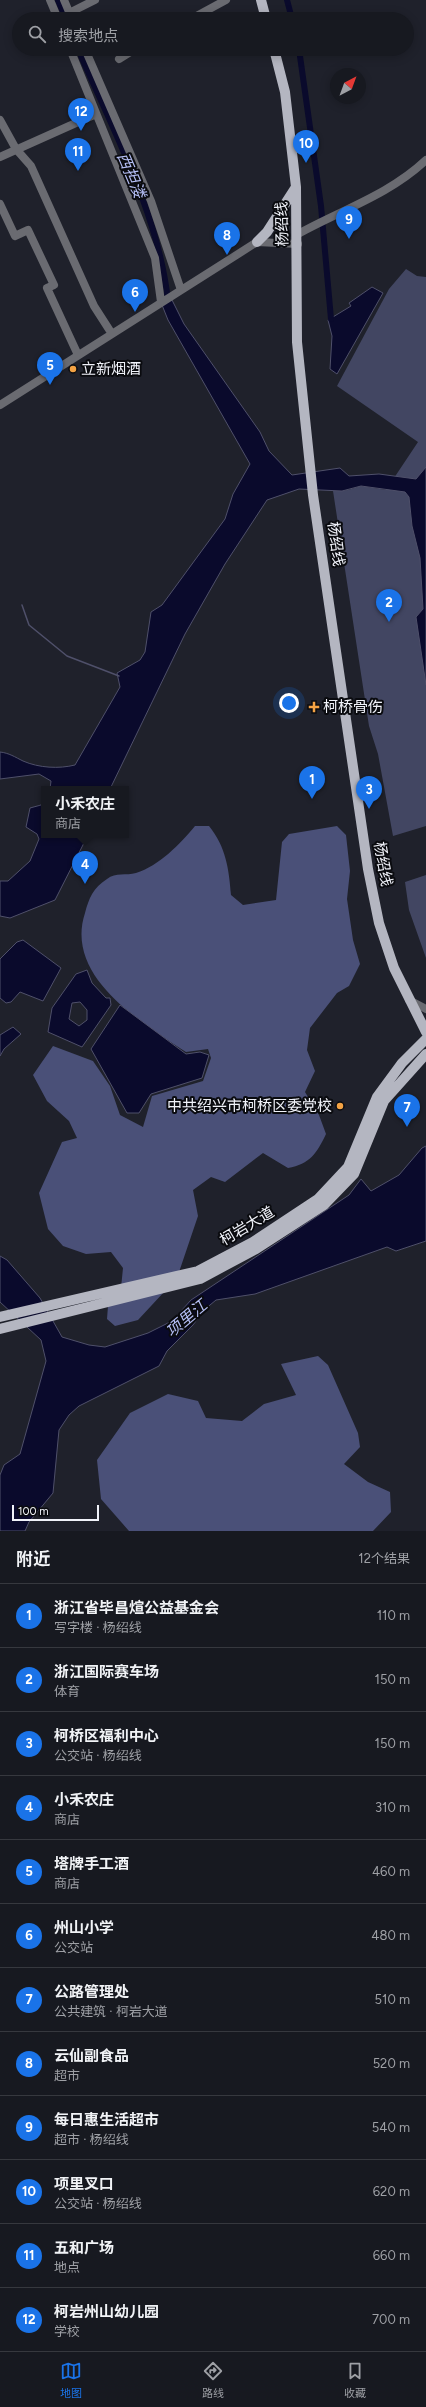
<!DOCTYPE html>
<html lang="zh">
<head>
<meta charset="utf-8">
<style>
  :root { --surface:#171920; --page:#202229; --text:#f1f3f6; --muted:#9ea0a5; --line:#36383e; --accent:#1a73e8 }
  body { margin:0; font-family:Figtree,"Noto Sans SC",sans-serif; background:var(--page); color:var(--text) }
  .compass { position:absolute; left:330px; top:68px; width:36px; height:36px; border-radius:50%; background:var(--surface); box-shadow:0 2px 10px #0003; rotate:41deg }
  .scale { position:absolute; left:12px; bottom:10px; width:87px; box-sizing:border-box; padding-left:4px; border:2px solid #f1f3fa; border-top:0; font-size:11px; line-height:14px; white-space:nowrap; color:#f1f3fa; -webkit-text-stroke:3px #0a0b0f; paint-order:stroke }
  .you { position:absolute; left:289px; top:703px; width:14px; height:14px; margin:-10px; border:3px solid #fff; border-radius:50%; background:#1a73e8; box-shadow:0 0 0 6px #1a73e833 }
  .badge { display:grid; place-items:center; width:26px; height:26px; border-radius:50%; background:var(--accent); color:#fff; font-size:13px; font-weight:700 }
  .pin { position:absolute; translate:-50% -33px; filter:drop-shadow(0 1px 2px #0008) }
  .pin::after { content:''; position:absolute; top:21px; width:14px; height:12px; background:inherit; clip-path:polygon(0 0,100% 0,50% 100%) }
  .popup { position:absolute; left:41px; top:786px; width:88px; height:52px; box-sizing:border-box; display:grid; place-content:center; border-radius:0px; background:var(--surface); filter:drop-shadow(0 1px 3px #0005); font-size:13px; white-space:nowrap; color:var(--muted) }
  .popup b { font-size:15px; color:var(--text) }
  .popup::after { content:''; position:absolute; left:50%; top:100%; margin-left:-8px; border:8px solid transparent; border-top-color:var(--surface) }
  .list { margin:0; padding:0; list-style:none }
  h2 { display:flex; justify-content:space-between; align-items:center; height:52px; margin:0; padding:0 16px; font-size:17px }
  h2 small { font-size:13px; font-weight:400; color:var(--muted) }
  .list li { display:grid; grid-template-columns:26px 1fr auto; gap:12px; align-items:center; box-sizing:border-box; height:64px; padding:0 16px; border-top:1px solid var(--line) }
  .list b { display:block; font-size:15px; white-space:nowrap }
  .list p { margin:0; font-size:13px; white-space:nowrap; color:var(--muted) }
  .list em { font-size:13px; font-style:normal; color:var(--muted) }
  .icon { flex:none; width:22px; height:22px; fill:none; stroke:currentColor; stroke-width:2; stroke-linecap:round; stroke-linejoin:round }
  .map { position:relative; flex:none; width:426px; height:1531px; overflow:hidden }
  .search { position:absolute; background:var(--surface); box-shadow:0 2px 10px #0003; left:12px; right:12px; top:12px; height:44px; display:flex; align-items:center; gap:10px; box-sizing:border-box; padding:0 14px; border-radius:22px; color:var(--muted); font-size:15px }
  .sheet { height:820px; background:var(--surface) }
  nav { display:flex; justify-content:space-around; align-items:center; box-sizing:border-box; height:56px; border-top:1px solid var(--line); background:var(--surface); font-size:11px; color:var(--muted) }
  nav a { display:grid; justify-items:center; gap:2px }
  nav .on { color:var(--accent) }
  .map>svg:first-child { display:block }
</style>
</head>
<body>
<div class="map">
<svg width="426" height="1531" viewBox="0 0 426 1531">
  <rect width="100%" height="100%" fill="#1f212b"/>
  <path fill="#424662" d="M406 269 417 276 426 277V826L393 836 378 754 369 726 333 491 348 490 361 486 386 490 418 442 337 386 389 289Z
    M426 875V958L409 910 405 882Z"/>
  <path fill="#4a5078" d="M195 826H209C226 847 229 869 231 895L243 905 276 900 282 842 289 834 337 826 346 835 350 871 347 899 353 940 360 964 349 986 337 993 310 1028 307 1050 315 1071 305 1092 319 1115 326 1134C317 1153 310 1164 288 1168L263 1153 225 1182 211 1177 193 1190 198 1216 177 1278 138 1320 115 1326 107 1319 108 1306 121 1288 123 1268 111 1252 86 1254 63 1246 48 1229 39 1193 62 1142 77 1138 69 1121 47 1101 33 1075 53 1046 93 1061 110 1086 120 1115 143 1127 152 1096 203 1081 211 1058 208 1049 186 1052C142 1023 64 977 85 913 89 898 93 888 107 879 116 872 126 876 136 873 159 866 180 844 195 826Z
    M318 1356 328 1365 358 1433 360 1447 344 1464 368 1482 390 1492 391 1512 373 1531H129L101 1499 97 1460 130 1413 168 1394 198 1401 206 1418 242 1421 264 1404 296 1395 281 1364Z"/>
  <path fill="#0a0a2c" stroke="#4f506a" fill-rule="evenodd" d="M372 287 383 293 337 374 330 369 332 336 328 320 351 306 349 303Z
    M172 300 184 324 260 432 269 451 292 475 340 468 349 476 379 474 416 479 426 467V685L416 617 423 609 420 558 412 526 409 497 405 492 361 486 342 491 299 489 267 500 225 564 185 634 110 789H50L51 781 39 774 0 779V752C9 753 15 757 23 761 39 768 59 769 75 765L120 687 117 673 140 660 145 652 151 612 162 605 225 519 233 494 250 464 168 320 162 305Z
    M44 800V835H88L55 900 10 918 0 916V881H8L30 861 39 839 37 834 26 827 30 808 41 805Z
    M23 940 61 968 43 1001 20 992 11 1002 6 1003 0 998V959L17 942Z
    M87 970 92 983 106 998H110L111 1005 82 1047 48 1032 52 1008 76 974ZM80 1002 87 1010V1020L79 1026 69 1019 72 1003Z
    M120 1005 186 1054 200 1052 209 1055 202 1078 151 1094 139 1113H127L91 1049Z
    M13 1027 21 1034 4 1049 0 1056V1035Z
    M426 1146V1241L396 1251 387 1247 255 1294 216 1300 204 1310 193 1325 167 1351 159 1366 79 1406 69 1415 59 1430 53 1493 29 1522 25 1531H0V1475L4 1465 20 1454 46 1361 41 1340 0 1302V1256L7 1260 40 1298 62 1337 89 1345 105 1347 148 1333 172 1321 191 1300 349 1195 361 1179 371 1191 399 1175 422 1148Z"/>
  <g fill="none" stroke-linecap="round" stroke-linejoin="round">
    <path stroke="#4f506a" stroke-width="1.5" d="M22 605 29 625 67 656 119 676"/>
    <path stroke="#0a0a2c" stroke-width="6" d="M58 0 66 19
      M287 0 292 19
      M78 49C112 128 159 215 168 301
      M299 49 321 206 331 319"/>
    <path stroke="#6a6b71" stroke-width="8" d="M50 0 58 19
      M64 0 72 19
      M69 13 95 0
      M191 19 226 0
      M70 49 155 258 161 302
      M85 49 151 201 181 290
      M119 59 135 49
      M0 120 16 149 31 166 94 306 112 334
      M0 157 96 114
      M0 204 15 236 28 230 54 285 47 288 78 355
      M298 234C341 210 389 195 426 160
      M0 405 257 242 298 244
      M409 1000 426 1009"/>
    <path stroke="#b4b6c1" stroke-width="10" d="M261 0 266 19
      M274 49 285 92 296 187 297 342 313 495 368 869 379 923 394 968 426 1032
      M257 242 267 232 296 187
      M0 1317 198 1271 253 1242 318 1199 348 1167 377 1097 402 1063 426 1039
      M0 1329 200 1279 256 1249 324 1205 354 1174 384 1101 426 1054"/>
  </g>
  <g fill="#f4a344" stroke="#0a0b0f" stroke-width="1.5">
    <circle cx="73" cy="369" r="4"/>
    <path d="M312 701h4v4h4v4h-4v4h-4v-4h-4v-4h4z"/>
    <circle cx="340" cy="1106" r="4"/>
  </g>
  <g text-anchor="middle" stroke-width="4" stroke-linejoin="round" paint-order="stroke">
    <g font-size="15" fill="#f1f3fa" stroke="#0a0b0f">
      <text transform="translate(282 224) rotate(-91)" y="5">杨绍线</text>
      <text transform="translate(336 544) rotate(82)" y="5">杨绍线</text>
      <text transform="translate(383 864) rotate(80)" y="5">杨绍线</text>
      <text transform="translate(247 1226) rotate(-31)" y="5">柯岩大道</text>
    </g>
    <g font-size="15" fill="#f1f3fa" stroke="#0a0b0f" text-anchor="start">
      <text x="81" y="374">立新烟酒</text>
      <text x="323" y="712">柯桥骨伤</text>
      <text x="332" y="1111" text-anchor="end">中共绍兴市柯桥区委党校</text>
    </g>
    <g font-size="16" font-style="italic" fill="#b4bef4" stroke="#0a0b0f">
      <text transform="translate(132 175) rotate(67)" y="6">西担溇</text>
      <text transform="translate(186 1318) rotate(-40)" y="6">项里江</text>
    </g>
  </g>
</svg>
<svg class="compass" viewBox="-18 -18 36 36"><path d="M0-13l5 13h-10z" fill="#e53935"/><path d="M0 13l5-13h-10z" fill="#9ea0a5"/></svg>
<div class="scale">100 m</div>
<div class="you"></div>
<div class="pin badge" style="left:312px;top:799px">1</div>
<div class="pin badge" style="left:389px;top:622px">2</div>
<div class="pin badge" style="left:369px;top:809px">3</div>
<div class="pin badge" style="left:85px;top:884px">4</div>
<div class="popup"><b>小禾农庄</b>商店</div>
<div class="pin badge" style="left:50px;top:385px">5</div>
<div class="pin badge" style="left:135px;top:312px">6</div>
<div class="pin badge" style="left:407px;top:1127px">7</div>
<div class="pin badge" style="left:227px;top:255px">8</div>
<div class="pin badge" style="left:349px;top:239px">9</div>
<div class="pin badge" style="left:306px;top:163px">10</div>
<div class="pin badge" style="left:78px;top:171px">11</div>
<div class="pin badge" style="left:81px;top:131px">12</div>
<div class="search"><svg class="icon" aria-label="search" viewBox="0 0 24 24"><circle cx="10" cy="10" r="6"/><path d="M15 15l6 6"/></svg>搜索地点</div>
</div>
<section class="sheet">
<h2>附近<small>12个结果</small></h2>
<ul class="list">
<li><span class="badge">1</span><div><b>浙江省毕昌煊公益基金会</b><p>写字楼 · 杨绍线</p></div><em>110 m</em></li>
<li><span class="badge">2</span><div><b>浙江国际赛车场</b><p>体育</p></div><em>150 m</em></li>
<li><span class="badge">3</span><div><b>柯桥区福利中心</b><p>公交站 · 杨绍线</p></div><em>150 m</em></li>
<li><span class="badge">4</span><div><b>小禾农庄</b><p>商店</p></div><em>310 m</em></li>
<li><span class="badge">5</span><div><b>塔牌手工酒</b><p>商店</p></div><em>460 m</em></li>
<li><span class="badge">6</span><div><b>州山小学</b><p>公交站</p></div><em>480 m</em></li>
<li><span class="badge">7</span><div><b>公路管理处</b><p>公共建筑 · 柯岩大道</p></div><em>510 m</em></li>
<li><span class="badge">8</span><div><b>云仙副食品</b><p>超市</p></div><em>520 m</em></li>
<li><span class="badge">9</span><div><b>每日惠生活超市</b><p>超市 · 杨绍线</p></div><em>540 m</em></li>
<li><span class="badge">10</span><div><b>项里叉口</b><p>公交站 · 杨绍线</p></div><em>620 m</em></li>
<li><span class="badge">11</span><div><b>五和广场</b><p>地点</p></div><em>660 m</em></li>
<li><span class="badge">12</span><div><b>柯岩州山幼儿园</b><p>学校</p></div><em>700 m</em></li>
</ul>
</section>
<nav>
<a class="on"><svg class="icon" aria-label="map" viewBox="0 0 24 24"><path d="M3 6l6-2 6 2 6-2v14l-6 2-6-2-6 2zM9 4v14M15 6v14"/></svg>地图</a>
<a><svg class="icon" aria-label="directions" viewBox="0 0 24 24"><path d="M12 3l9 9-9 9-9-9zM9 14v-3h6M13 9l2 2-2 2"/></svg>路线</a>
<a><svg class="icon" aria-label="saved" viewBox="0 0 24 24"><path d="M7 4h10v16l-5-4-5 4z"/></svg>收藏</a>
</nav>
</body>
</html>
